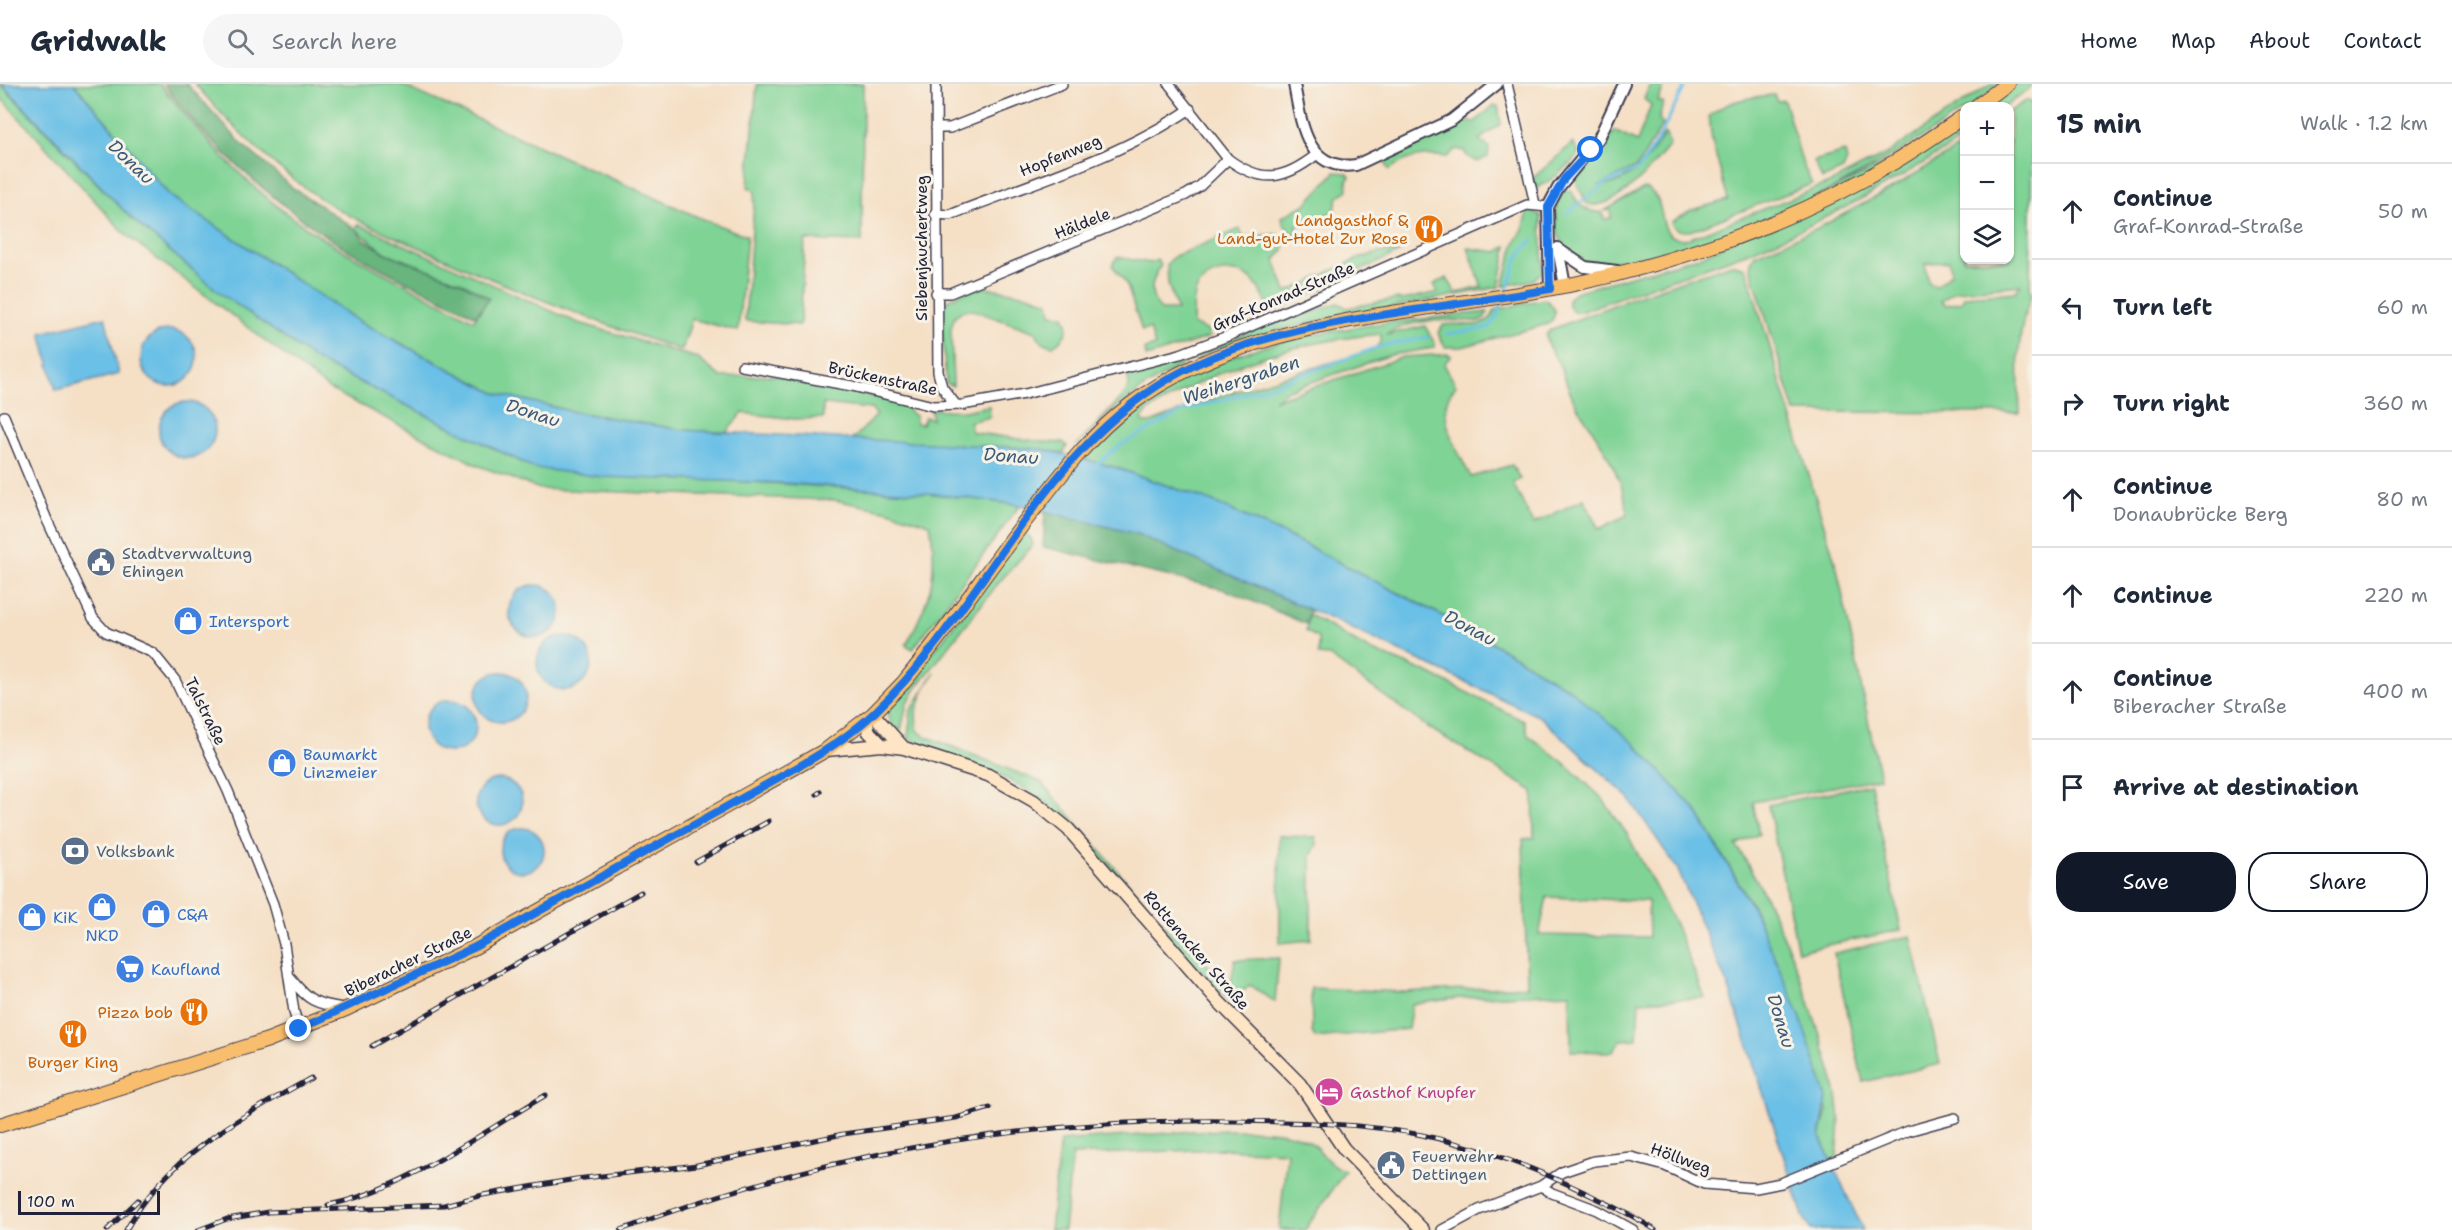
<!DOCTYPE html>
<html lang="en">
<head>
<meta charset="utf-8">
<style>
  :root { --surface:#fff; --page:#f6f6f7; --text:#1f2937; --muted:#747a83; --line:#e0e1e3; --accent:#111827 }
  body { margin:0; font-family:"Shantell Sans",sans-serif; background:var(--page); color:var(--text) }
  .controls { position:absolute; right:18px; top:18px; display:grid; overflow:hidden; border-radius:12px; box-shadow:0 2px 4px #0004 }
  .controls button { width:54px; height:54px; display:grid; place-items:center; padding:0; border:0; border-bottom:2px solid var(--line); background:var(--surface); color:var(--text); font:30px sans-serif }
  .scale { position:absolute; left:18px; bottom:15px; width:142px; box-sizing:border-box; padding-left:6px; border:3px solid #22223b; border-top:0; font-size:16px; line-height:21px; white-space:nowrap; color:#22223b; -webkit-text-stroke:4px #f7f3e8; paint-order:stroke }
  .stop { position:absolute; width:18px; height:18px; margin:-14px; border:4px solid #1a73e8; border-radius:50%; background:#fff }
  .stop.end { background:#1a73e8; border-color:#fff; box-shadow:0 2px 6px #0008 }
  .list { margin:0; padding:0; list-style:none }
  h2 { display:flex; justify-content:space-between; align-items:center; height:78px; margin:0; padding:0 24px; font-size:26px }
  h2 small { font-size:20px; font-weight:400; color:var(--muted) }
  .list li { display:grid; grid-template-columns:39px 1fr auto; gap:18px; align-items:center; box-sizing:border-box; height:96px; padding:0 24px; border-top:2px solid var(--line) }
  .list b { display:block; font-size:22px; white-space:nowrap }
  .list p { margin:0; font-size:20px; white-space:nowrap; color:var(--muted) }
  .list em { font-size:20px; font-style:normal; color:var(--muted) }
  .actions { display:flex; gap:12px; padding:18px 24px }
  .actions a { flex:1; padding:14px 0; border:2px solid var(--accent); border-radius:24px; text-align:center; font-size:21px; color:var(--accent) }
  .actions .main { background:var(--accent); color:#fff }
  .icon { flex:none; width:33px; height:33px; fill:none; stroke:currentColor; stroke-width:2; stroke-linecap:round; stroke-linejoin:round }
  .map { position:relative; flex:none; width:2032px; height:1146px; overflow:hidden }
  header { display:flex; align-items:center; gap:36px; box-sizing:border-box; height:84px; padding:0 30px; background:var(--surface); border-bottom:2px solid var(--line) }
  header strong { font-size:28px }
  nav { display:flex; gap:33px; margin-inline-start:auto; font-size:21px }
  .search { width:420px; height:54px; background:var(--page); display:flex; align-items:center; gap:15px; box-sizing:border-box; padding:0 21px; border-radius:33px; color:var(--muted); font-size:22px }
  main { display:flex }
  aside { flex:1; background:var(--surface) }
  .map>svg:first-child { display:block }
</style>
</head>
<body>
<header>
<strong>Gridwalk</strong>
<div class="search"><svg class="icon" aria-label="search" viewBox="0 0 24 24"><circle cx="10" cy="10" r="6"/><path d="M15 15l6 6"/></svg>Search here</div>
<nav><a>Home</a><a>Map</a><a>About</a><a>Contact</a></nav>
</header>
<main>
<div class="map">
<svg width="2032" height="1146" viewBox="0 0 2032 1146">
  <rect width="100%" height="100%" fill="#f7f3e8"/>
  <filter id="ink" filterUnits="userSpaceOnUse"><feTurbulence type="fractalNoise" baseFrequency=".0167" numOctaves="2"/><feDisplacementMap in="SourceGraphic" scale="12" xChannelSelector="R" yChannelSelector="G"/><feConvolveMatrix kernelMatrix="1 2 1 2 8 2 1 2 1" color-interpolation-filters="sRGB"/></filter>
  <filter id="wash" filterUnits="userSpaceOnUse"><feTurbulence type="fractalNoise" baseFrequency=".008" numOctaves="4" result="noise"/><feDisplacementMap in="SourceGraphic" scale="24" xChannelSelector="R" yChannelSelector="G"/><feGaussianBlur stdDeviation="1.35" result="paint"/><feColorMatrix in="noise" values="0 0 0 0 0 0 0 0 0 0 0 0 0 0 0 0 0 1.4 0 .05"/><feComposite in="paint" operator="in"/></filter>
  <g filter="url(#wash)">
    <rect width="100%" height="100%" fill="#f5dfc5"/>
    <path fill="#7fd395" stroke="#507a68" stroke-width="1.5" fill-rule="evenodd" d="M0 0 132 135 220 209 319 278 534 384 927 409 1020 421 913 565 906 561C930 517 939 491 930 440L889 427 834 416 540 405 477 381 329 305 126 151 0 13Z
      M74 0H160C203 54 252 108 310 146 362 180 419 207 474 236L489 214 461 198 386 169 356 145 358 140 576 238 697 274 721 293 775 291 909 319 908 326 916 333V339L922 340 925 333 932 335 931 325 964 327 989 322 990 333 969 338 972 348C983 350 1057 361 1063 358L1067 362 1063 370 1043 365 852 356 877 331 871 325 823 320V334L795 335 742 329 726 349 682 346 570 327 495 309 360 238 170 112Z
      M195 0H399L707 137 747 152 738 247 692 235 682 266C595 239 512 205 428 167 392 151 352 136 318 113 272 82 231 42 195 0Z
      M757 0H863L862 158 805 156 800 241 745 237 755 106 748 103Z
      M1650 0 1664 2 1658 17 1663 19 1659 35 1663 40 1637 83 1599 102C1633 98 1648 76 1665 49L1670 61C1653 82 1616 128 1587 120L1575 95 1601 68 1614 47 1637 58 1651 21 1644 15Z
      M1991 0H2000C1962 29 1922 55 1879 79 1800 124 1708 168 1617 177 1606 178 1595 181 1585 178 1571 174 1559 158 1557 145 1555 131 1555 117 1565 106L1572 108C1579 123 1586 128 1602 128L1604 135 1611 134 1610 126 1604 127 1644 104C1673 112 1649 161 1690 154L1832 98 1888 69Z
      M2018 0H2032V2L2006 22H1988Z
      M1774 11 1777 17 1784 16 1803 81 1812 100 1690 147C1681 147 1674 147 1671 138L1692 126 1728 116 1712 57 1709 32C1728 16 1750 13 1774 11Z
      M2027 16 2032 19 2030 206 2032 209C2015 252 2018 284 2020 329L1795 328 1750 182 1754 171 1818 144 1889 106 1964 60V176H2010V27ZM1949 177 1951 189 1937 202 1929 200 1925 180ZM2021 201 2015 208 1965 212 1961 218 1946 221 1941 217 1956 207Z
      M1493 22H1498L1501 40 1479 56 1489 63 1488 73 1477 78 1468 73 1464 67 1456 65 1447 73C1425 70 1408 72 1389 86L1383 75 1465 33 1468 37 1475 38Z
      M1964 39V53L1950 63C1887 101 1824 138 1756 165 1699 188 1639 204 1581 228H1573L1568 221V216L1575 208 1702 172Z
      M1573 59 1579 69C1568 85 1552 95 1536 105L1532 95Z
      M1845 68 1847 76 1843 86 1822 95 1814 77Z
      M1335 88 1347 89 1350 93 1347 96 1348 106 1338 113 1334 128 1296 142 1301 154C1291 149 1284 145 1282 133L1306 120Z
      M1529 126 1541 131 1543 187 1533 196 1503 202 1514 161 1523 145Z
      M1240 145 1243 153 1276 150 1283 154 1284 166 1275 176 1286 208C1320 196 1365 163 1400 168L1272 228C1266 219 1260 204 1252 196 1236 181 1205 187 1196 207 1192 216 1194 231 1193 240L1208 247 1210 253 1146 273 1145 265 1155 262 1150 245 1142 247 1127 201 1112 181 1117 173 1151 179 1157 176 1161 181C1151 197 1147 211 1161 226H1177L1168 200 1167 180 1175 172Z
      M1507 162 1499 203 1324 236 1274 247 1213 266 1186 278 1143 304 1113 326 1076 362 1126 309 1129 302 1128 291 1189 272 1305 226 1306 230 1338 219 1347 224 1395 215 1403 216 1438 208 1434 200 1447 194 1456 209 1482 203 1468 164 1497 168Z
      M1732 180 1745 184 1748 191 1837 484 1880 694 1753 718 1759 750 1736 761C1773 819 1798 882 1819 948 1827 974 1837 1000 1839 1028 1841 1042 1838 1058 1837 1073L1831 1077 1820 1053 1827 1026 1756 828 1696 726 1568 604 1472 547 1288 452 1211 417 1114 383 1085 376C1177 252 1348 243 1488 228L1484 235 1478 237C1448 236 1411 233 1386 251L1425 242 1435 260 1433 264 1391 271 1288 306 1274 316 1403 273 1449 270 1451 272 1444 280 1456 302C1431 326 1458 368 1471 393L1512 381 1520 395 1513 399 1533 440 1584 415 1599 445 1627 431C1627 399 1598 353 1580 327 1570 313 1566 295 1559 280 1554 270 1546 263 1546 251L1550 246 1637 212ZM1381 250V258L1373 266 1220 312 1150 339H1144L1142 335 1148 327C1171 314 1194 300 1218 290 1269 267 1326 255 1381 250Z
      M985 203 1028 211 1049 218 1051 230 1063 231C1073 244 1065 254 1053 262L1043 259 1035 248 973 226 962 227 955 232 951 244 953 302 946 299 941 232 946 217 965 207Z
      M1544 215C1555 221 1559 231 1548 240L1462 263H1445L1438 249 1443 241C1463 237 1486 250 1495 226Z
      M1025 449 1031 454 1033 461 1000 497 917 603 907 619 901 646 893 644 888 630 895 617Z
      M1309 531 1370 566 1426 588 1524 637 1528 651 1563 678 1602 714 1627 750 1674 838 1705 914 1639 917 1637 955 1621 956 1613 968 1571 967 1570 909 1460 914 1412 920 1408 945 1315 954 1312 948 1311 904 1404 908 1527 902 1523 755 1534 754 1533 707 1426 642 1329 572 1318 571V554L1306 547ZM1547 813 1648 817 1649 853 1539 851Z
      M935 588 924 606 916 628 917 646 925 652 1041 698 1172 850 1183 857 1224 897 1231 898 1235 876 1279 874 1275 918 1250 901 1231 918 1174 858 1129 803 1040 713 996 689 908 654 911 626Z
      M1871 700 1901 846 1798 867 1768 721Z
      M1279 752 1316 753 1317 760 1311 772V856L1280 859Z
      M1911 852 1940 980 1863 998 1834 869Z
      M1194 1047C1226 1047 1274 1042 1302 1054 1323 1062 1322 1079 1345 1087L1305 1146H1279L1287 1068 1221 1065 1072 1071 1064 1146H1050L1060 1057Z"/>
    <path fill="#67b57e" stroke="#446c5c" stroke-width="1.5" d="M164 0H187L242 60 293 104 356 145 365 156 386 169 461 198 489 214 476 232C425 206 370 182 323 150 266 111 204 56 164 0Z
      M1045 427 1137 450 1310 526 1306 540 1226 506 1043 463Z"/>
    <path fill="#6ac0e6" stroke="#467190" stroke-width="1.5" d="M2 0H74L170 112 360 238 495 309 570 327 682 346 1043 365 1114 383 1211 417 1288 452 1472 547 1568 604 1634 659 1696 726 1755 828 1800 932 1827 1014 1820 1053 1863 1146H1811L1803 1132 1730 907 1677 784 1628 713 1540 633 1340 539 1137 450 1020 421 927 409 780 399 602 393 534 384 319 278 220 209 132 135Z
      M105 233 119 290 56 306 41 249Z
      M141 274a28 28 0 1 1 56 0a28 28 0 1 1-56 0Z
      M159 346a28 28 0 1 1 56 0a28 28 0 1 1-56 0Z
      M509 527a26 26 0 1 1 52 0a26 26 0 1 1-52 0Z
      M537 579a27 27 0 1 1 54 0a27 27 0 1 1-54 0Z
      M476 613a25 25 0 1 1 50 0a25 25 0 1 1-50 0Z
      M424 642a26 26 0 1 1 52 0a26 26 0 1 1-52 0Z
      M476 718a23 23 0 1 1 46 0a23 23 0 1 1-46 0Z
      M500 766a22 22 0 1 1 44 0a22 22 0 1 1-44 0Z"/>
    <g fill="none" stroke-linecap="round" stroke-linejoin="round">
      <path stroke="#6ac0e6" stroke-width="3" d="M1567 129 1605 100 1639 85 1659 54 1686 0
        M1506 209 1518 173 1533 155
        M1446 250 1488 244 1497 233 1502 218
        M1096 381 1121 361 1183 327 1271 302 1378 263 1428 253"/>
    </g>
  </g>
  <g filter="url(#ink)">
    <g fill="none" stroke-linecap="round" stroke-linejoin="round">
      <g stroke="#423e50" stroke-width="12">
        <path id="minor" d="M936 0 938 288 942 303 956 321
          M1169 0 1228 75C1262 100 1284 96 1316 71
          M1507 0 1535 120
          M936 44H950L1062 0
          M935 130 950 131C1030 99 1119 74 1190 25
          M936 209H950L1186 111 1200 102 1228 75
          M742 282 852 302 933 322 962 321 1025 310 1180 270 1233 250 1527 121 1548 123
          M4 332 47 436 93 534 106 548 153 569 175 596 228 707 273 820 284 860 294 928 299 945
          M291 895C308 917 316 920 344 924
          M1541 1102 1552 1109 1597 1126 1633 1146
          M1442 1146 1479 1126 1541 1102 1562 1088 1594 1077 1631 1073 1665 1082 1704 1100 1756 1104 1781 1099 1908 1047 1955 1034"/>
      </g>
      <g stroke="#423e50" stroke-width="14">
        <path id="tertiary" d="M1294 0C1301 38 1306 88 1356 81L1452 36 1497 0
          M1558 164 1565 202
          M1558 165 1585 183 1617 187
          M1550 205 1548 123 1558 104 1599 54 1624 0"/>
      </g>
      <g stroke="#423e50" stroke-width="15">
        <path id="secondary" d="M873 630 904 664
          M866 635 869 648 882 661 904 664 988 691 1034 717 1068 745 1219 918 1300 1000 1344 1065 1423 1146
          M826 666 882 661"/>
      </g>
      <g stroke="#423e50" stroke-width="16">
        <path id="primary" d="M1977 22 2007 0
          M0 1041 268 956 346 925 473 864 826 666 873 630 904 598C948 544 987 487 1029 432 1060 392 1089 352 1130 321 1245 231 1434 229 1574 200 1686 176 1798 136 1896 77 1919 63 1942 47 1964 32"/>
      </g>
      <use href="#minor" stroke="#fff" stroke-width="9"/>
      <use href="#tertiary" stroke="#fff" stroke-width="10"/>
      <use href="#secondary" stroke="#fde5c5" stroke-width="12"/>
      <use href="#primary" stroke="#f9be6d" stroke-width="14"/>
      <g stroke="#22223b" stroke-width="5">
        <path id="rail" d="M817 710 820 708
          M696 778 769 737
          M372 962 641 808
          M328 1121C403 1107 481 1049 546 1011
          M107 1146 138 1116
          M126 1146C167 1072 239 1034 311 994
          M198 1146 227 1135 268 1128 444 1121 483 1111 576 1095 697 1081 843 1050 956 1034 990 1024
          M621 1146C818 1070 1025 1034 1235 1037 1298 1038 1361 1039 1422 1051 1479 1063 1532 1083 1584 1108 1608 1120 1633 1131 1655 1146"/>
      </g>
      <use href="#rail" stroke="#f7f3e8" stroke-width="3" stroke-dasharray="9" stroke-linecap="butt"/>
    </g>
  </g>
  <g fill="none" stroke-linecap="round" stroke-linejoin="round" filter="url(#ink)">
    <path stroke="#1a73e8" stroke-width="8" d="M299 945 473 864 803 680C829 665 854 648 875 628 983 525 1038 371 1170 294 1274 233 1432 228 1550 205L1548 123 1564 95 1591 66"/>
  </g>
  <defs>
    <g id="restaurant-disc" transform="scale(1.5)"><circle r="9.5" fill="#e8710a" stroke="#f7f3e8"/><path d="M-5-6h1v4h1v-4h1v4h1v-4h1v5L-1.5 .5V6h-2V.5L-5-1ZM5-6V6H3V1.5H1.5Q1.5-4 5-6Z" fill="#fff"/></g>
    <g id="civic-disc" transform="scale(1.5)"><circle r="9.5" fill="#5c6f8a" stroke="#f7f3e8"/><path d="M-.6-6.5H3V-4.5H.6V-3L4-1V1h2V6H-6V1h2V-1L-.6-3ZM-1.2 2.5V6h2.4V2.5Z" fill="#fff"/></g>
    <g id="shop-disc" transform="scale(1.5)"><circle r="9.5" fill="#3f7fe0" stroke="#f7f3e8"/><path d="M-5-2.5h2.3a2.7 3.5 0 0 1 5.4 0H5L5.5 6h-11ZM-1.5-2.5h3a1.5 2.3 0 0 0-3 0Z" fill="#fff"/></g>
    <g id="bank-disc" transform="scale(1.5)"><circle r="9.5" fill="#5c6f8a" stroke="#f7f3e8"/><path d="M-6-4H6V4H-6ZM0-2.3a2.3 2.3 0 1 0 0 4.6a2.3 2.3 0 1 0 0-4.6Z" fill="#fff"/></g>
    <g id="supermarket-disc" transform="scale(1.5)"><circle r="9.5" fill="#3f7fe0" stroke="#f7f3e8"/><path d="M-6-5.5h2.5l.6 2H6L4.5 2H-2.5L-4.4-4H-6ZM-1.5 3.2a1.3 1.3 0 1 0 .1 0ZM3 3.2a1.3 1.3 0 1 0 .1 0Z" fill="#fff"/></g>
    <g id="hotel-disc" transform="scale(1.5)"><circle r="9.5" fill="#d1479c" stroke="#f7f3e8"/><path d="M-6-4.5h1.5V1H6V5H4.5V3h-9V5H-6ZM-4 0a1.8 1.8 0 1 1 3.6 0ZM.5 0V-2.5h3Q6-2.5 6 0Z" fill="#fff"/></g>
  </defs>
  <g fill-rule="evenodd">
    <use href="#restaurant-disc" x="1429" y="145"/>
    <use href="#civic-disc" x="101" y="478"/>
    <use href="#shop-disc" x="188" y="537"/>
    <use href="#shop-disc" x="282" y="679"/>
    <use href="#bank-disc" x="75" y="767"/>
    <use href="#shop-disc" x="102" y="823"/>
    <use href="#shop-disc" x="156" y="830"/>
    <use href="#shop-disc" x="32" y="833"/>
    <use href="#supermarket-disc" x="130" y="885"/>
    <use href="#restaurant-disc" x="194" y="928"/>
    <use href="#restaurant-disc" x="73" y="950"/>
    <use href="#hotel-disc" x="1329" y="1008"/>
    <use href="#civic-disc" x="1391" y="1081"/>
  </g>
  <g text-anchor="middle" stroke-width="6" stroke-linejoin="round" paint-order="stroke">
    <g font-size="16" fill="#22223b" stroke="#f7f3e8">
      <text transform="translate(1060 71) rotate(-22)" y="6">Hopfenweg</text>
      <text transform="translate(1082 139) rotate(-22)" y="6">Häldele</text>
      <text transform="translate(921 164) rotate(-90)" y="6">Siebenjauchertweg</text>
      <text transform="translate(1283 212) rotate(-23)" y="6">Graf-Konrad-Straße</text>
      <text transform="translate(883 294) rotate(12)" y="6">Brückenstraße</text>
      <text transform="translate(206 627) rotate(64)" y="6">Talstraße</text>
      <text transform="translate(1197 866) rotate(49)" y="6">Rottenacker Straße</text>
      <text transform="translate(408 877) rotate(-26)" y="6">Biberacher Straße</text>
      <text transform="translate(1681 1074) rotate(20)" y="6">Höllweg</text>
    </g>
    <g font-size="16" fill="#c56008" stroke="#f7f3e8" text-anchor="end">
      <text x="1408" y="142">Landgasthof &amp;<tspan x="1408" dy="18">Land-gut-Hotel Zur Rose</tspan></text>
      <text x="173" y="934">Pizza bob</text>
      <text x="73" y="984" text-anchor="middle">Burger King</text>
    </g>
    <g font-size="16" fill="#4e5e75" stroke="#f7f3e8" text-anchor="start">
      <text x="122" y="475">Stadtverwaltung<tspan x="122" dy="18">Ehingen</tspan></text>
      <text x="96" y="773">Volksbank</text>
      <text x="1412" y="1078">Feuerwehr<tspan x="1412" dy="18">Dettingen</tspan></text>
    </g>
    <g font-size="16" fill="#366cbe" stroke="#f7f3e8" text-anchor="start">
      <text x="209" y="543">Intersport</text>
      <text x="303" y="676">Baumarkt<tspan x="303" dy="18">Linzmeier</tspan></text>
      <text x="177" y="836">C&amp;A</text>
      <text x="53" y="839">KiK</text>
      <text x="102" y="857" text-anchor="middle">NKD</text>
      <text x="151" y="891">Kaufland</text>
    </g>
    <g font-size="16" fill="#b23c85" stroke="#f7f3e8" text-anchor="start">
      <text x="1350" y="1014">Gasthof Knupfer</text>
    </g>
    <g font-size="18" font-style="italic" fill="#3b5977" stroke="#f7f3e8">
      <text transform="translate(131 78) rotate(44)" y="6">Donau</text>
      <text transform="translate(1241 296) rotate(-18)" y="6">Weihergraben</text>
      <text transform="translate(533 329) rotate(18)" y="6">Donau</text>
      <text transform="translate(1011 372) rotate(4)" y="6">Donau</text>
      <text transform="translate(1470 544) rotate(28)" y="6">Donau</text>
      <text transform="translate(1781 937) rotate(73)" y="6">Donau</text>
    </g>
  </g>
</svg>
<div class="controls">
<button>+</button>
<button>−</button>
<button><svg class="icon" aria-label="layers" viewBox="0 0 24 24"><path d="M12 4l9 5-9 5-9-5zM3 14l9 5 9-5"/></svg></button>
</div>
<div class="scale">100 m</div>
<div class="stop" style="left:1591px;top:66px"></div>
<div class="stop end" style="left:299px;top:945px"></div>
</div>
<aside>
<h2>15 min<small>Walk · 1.2 km</small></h2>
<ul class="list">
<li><svg class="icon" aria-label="ahead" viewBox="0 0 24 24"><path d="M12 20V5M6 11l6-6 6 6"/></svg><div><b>Continue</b><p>Graf-Konrad-Straße</p></div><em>50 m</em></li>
<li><svg class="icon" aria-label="left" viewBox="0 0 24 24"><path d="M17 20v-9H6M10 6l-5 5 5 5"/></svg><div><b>Turn left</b></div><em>60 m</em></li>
<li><svg class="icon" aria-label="right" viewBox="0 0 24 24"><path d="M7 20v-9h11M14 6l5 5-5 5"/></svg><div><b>Turn right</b></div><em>360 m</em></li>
<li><svg class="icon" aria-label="ahead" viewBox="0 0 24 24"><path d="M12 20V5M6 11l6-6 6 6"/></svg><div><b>Continue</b><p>Donaubrücke Berg</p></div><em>80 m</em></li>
<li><svg class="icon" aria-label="ahead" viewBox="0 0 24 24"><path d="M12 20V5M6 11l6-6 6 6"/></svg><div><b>Continue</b></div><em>220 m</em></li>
<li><svg class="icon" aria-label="ahead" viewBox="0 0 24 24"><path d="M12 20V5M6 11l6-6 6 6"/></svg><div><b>Continue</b><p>Biberacher Straße</p></div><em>400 m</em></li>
<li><svg class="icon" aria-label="arrive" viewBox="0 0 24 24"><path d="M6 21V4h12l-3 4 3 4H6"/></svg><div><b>Arrive at destination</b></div></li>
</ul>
<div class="actions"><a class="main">Save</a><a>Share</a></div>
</aside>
</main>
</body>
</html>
